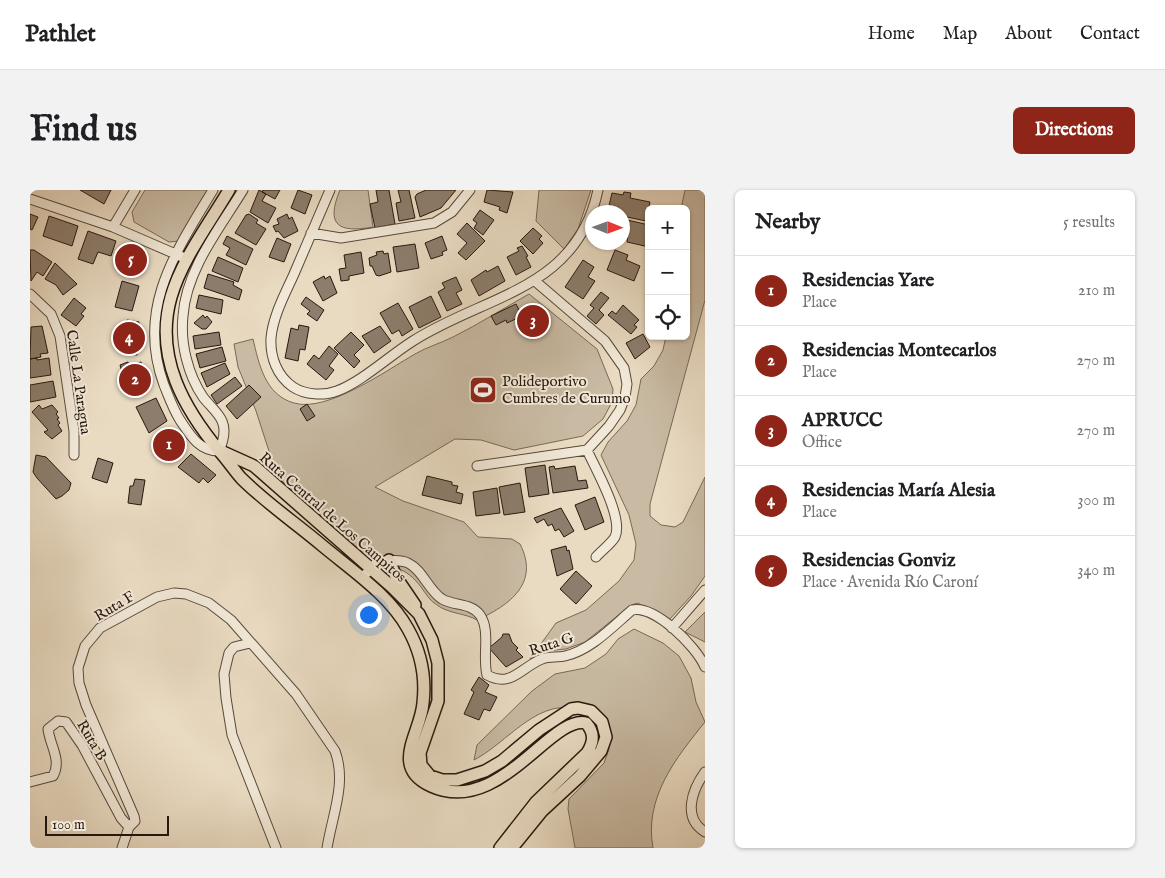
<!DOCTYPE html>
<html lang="en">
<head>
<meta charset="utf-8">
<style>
  :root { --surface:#fff; --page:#f2f2f2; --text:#202124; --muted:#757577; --line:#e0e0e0; --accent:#8f2418 }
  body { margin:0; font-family:"IM FELL English",serif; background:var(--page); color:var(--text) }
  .controls { position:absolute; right:15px; top:15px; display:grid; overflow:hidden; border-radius:8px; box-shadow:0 1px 4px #0004 }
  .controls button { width:45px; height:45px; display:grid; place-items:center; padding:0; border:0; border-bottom:1px solid var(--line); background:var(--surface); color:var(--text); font:25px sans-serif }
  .compass { position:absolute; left:555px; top:15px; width:45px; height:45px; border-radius:50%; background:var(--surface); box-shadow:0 1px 4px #0004; rotate:91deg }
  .scale { position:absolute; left:15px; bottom:12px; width:124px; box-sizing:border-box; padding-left:5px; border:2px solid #28180e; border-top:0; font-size:14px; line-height:18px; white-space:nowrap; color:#28180e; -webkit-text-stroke:4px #f1e8d7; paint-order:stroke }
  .you { position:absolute; left:338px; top:424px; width:18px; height:18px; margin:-12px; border:4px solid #fff; border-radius:50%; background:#1a73e8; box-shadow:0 0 0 8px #1a73e833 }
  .badge { display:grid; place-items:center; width:32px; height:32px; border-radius:50%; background:var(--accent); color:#fff; font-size:16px; font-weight:700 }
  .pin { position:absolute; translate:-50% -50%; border:2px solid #fff; box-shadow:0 1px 5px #0006 }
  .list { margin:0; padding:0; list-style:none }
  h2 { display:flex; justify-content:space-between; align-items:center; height:65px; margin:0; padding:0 20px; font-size:21px }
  h2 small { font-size:16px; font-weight:400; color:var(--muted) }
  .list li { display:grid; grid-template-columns:32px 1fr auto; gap:15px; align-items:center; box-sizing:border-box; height:70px; padding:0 20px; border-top:1px solid var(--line) }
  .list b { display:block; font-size:19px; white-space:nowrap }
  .list p { margin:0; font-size:16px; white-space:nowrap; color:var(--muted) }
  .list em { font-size:16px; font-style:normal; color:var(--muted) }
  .icon { flex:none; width:28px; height:28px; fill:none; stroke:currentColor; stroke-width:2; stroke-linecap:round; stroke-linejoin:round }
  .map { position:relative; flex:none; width:675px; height:658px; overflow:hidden; border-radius:8px }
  header { display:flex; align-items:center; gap:30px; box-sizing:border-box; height:70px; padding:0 25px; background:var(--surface); border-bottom:1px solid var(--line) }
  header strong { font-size:24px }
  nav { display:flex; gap:28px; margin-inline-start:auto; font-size:18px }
  .intro { display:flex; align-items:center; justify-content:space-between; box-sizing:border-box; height:120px; padding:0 30px }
  h1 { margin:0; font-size:35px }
  .button { padding:12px 22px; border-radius:8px; background:var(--accent); color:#fff; font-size:18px; font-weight:700 }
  main { display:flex; gap:30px; padding:0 30px }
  aside { flex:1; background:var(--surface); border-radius:8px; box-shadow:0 1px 4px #0004 }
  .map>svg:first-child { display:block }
</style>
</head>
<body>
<header>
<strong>Pathlet</strong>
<nav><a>Home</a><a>Map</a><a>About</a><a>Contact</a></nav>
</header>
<div class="intro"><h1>Find us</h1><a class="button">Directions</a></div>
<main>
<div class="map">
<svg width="675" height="658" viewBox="0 0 675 658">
  <rect width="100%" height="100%" fill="#e9dbc2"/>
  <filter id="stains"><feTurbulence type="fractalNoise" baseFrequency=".004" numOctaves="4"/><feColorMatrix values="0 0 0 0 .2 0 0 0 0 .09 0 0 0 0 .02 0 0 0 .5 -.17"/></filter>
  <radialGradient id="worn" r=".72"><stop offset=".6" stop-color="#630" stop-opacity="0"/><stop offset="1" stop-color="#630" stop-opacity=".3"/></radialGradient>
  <path fill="#c8baa3" stroke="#786958" d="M115 0H179L149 51 139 52 104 32 102 22Z
    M310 0H338L343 37C309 43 295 36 310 0Z
    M509 0H561L548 39 534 59 506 31Z
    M655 0H675V110L620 314V326L631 335 645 337 653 332 675 287V386L661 406 638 431 608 413 601 415 555 452 536 459 517 461 500 469 526 433 556 420 589 391 604 370 606 354 599 325 571 265 578 252 597 231 606 215 611 189 624 176 633 160 636 146H656V19H651Z
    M499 104 567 159 583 199 582 212 573 229 553 246 484 260 451 250 425 249 345 297 373 311 434 332 448 347 482 349 490 354C510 393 480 415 447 430 435 423 419 424 407 415 400 411 396 404 391 397 375 376 362 375 336 378L321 360 247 286 226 221 208 177 204 154 223 149C229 174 235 205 264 213 297 223 357 180 385 164 397 157 411 153 423 147 449 134 474 118 499 104Z
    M675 422V452L655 442Z
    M604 439 633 453 649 466 661 488 666 512 675 532C645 569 614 608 623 658H545L538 619 539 609 574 573 579 559 577 538C572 534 566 525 560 523 511 501 482 550 444 570L447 555 502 501 525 484 555 478 576 464 588 449Z"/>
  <path fill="#8c7d6c" stroke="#28180e" d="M50 0H81L74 14Z
    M229 0 236 4 232 11 246 18 238 33 220 22Z
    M233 0H250L245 9 232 2Z
    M268 0 282 5 275 24 261 18Z
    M346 0H359L365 34 345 38 340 14 348 12Z
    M368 0H379L385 28 369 31 366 13 371 12Z
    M396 0H426L411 18 390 27 385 7 387 4Z
    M457 0 483 2 477 23 469 20 470 17 454 12Z
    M594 2 601 3 600 8 620 12 616 31 592 26V22L578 20 582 3 593 5Z
    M450 20 464 30 453 45 444 38 447 33 443 30Z
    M0 24 8 27 2 40 0 39Z
    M219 24 228 30 226 33 236 39 226 55 205 43 216 25Z
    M257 24 259 29 262 27 268 41 254 48 248 41 246 42 243 36 249 34 247 29Z
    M19 26 48 36 42 56 13 46Z
    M593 29 619 35V57L597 52 598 44 592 42Z
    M437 33 455 51 436 70 428 63 437 53 427 44Z
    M503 38 512 46 509 49 513 53 503 64 490 51Z
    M58 41 86 51 81 66 68 62 63 74 48 69Z
    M197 46 223 59 216 75 196 65 200 58 193 54Z
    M412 46 417 60 412 62 413 65 401 69 395 53Z
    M247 48 261 54 254 72 239 67Z
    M96 54 114 60 112 72 109 74 112 75 109 85 106 86 88 79Z
    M385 54 389 78 367 82 363 57Z
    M492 56 498 66 496 67 501 77 486 85 477 67 489 61 487 58Z
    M0 60H4L22 72 13 86 7 82 1 91Z
    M585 60 598 65 596 70 610 76 604 91 577 80Z
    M353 61 354 64 358 63 361 82 349 86 346 85 342 76H340L339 68 347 65 346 62Z
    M331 62 334 83 319 86V90L311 91 309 79 316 78 314 65Z
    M188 67 213 78 208 92 182 81Z
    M553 70 564 77 558 87 565 91 553 109 535 97Z
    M25 73 47 94 33 105 26 95 15 89Z
    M468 76 475 91 449 106 441 90 456 80 457 82Z
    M178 84 204 92 203 95 212 100 209 110 174 98Z
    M294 86 295 89 300 86 307 103 293 111 283 92Z
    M426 87 432 100 426 103 432 114 417 121 408 102 415 98 412 93Z
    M92 91 109 96 102 121 85 117Z
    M571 102 579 108 569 120 574 125 566 134 557 126 564 118 560 115Z
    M169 105 193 110 191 124 166 118Z
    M401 106 411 127 389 138 379 117Z
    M276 107 294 120 287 131 277 124 280 121 271 114Z
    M44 108 56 118 51 124 54 126 46 136 31 125Z
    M368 113 383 139 372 146 369 140 362 144 350 123Z
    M486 114 492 126 477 133 476 130 466 135 461 126Z
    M593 115 609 130 604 135 607 137 601 144 578 125 582 121 586 124Z
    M501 123 513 131 502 147 491 139Z
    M173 125 175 128 177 126 182 132 176 139H172L164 133Z
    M97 130 109 132 107 165 93 163 91 141H93V132H97Z
    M269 135 279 137 275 160 270 159 268 171 255 168 261 138 268 140Z
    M12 136 18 163 10 164 11 167 0 169 1 137Z
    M350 136 361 151 344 163 332 146Z
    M189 142 191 155 165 159 163 146Z
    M321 142 334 155 324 165 330 171 324 178 304 158Z
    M613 144 620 157 605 169 596 153Z
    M299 156 308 164 299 176 304 180 296 190 277 174 284 165 289 169Z
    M192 157 196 171 170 178 166 164Z
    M7 168V170L19 168 21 185 0 188V169Z
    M98 172 101 182H103L101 175 111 172 118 198 98 204 90 175Z
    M195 173 200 184 177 197 171 183Z
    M205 187 212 196 187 214 181 205Z
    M23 191 26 207 0 212V195Z
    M219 195 231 207 207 229 196 216Z
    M126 208 137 231 119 243 106 217Z
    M277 214 285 226 277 231 270 219Z
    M9 215 12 219 22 215 28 222 26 224 29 228 27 229 30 233 28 235 32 241 22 249 14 242 18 240 2 222Z
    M142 240 154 256 137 270 124 254Z
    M161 264 186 285 178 293 173 288 169 293 148 277Z
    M6 265 16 267 41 293 39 300 32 306 26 309 7 288 3 282Z
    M68 268 83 273 77 293 62 288Z
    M515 275 519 304 499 307 495 278Z
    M524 276 525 279 545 276 548 291 556 290 558 298 523 303 519 277Z
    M397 286 422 292V295L428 296 426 302 433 304 431 314 392 305Z
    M105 289 115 290 111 315 98 313 100 296H103Z
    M490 293 495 322 474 325 469 297Z
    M467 298 470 323 446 326 443 302Z
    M565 307 574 332 555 340 545 315Z
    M531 318 544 341 534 347 529 339 525 341 522 334 518 336 514 329 507 333 504 328Z
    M536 356 537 361 539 360 543 379 527 386 521 360Z
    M546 381 562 396 546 414 530 399Z
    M473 444H479L482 452 488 458 486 460 493 467 476 477 459 458 472 447Z
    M449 487 459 495 455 502 467 507 460 521 454 519 449 530 434 524 444 502 441 500Z"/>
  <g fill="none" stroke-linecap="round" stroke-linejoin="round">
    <g stroke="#58493b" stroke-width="11">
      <path id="minor" d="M183 0C145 63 106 119 134 195 139 207 143 219 150 230 160 245 169 261 189 261 193 252 196 240 192 231 188 222 179 215 173 207 158 185 150 153 153 126 156 80 189 39 213 0
        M300 0C288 28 276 56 264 84 255 104 243 126 241 148 240 167 247 186 263 197 275 205 294 206 307 201 333 191 359 166 383 151 455 105 547 100 568 0
        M0 9 83 37 157 69
        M83 37 105 0
        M281 43 311 48 404 33 422 22 440 0
        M0 104 21 124 30 146 44 241V265
        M557 260C565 278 594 328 585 347 581 354 571 361 566 367
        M447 276 557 260 579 236 590 220 595 207 597 194 594 178 575 151 505 91
        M332 388 347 372C357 371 369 369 378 373 393 380 398 400 412 409 424 416 442 413 450 425 461 441 452 466 457 485 481 498 490 478 512 469 519 466 527 468 535 466 561 460 582 437 602 420 625 415 666 456 675 477
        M642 438 675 400
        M220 453 204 457 199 463 194 484 196 508 202 545 246 658
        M675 582C662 600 652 628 675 642
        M0 592 23 586C32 570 20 556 18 539L28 531 36 532 52 555 91 628 99 637
        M99 637 105 631 104 626 56 515 49 493 48 478 55 456 70 438 127 407 144 403 156 404 179 413 201 430 266 504 305 561C317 593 302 626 297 658
        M92 658 99 637"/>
    </g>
    <g stroke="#28180e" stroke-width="14">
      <path id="major" d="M199 0C179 34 152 69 141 107 124 167 154 219 191 263 198 271 204 280 211 288 236 313 267 334 294 357 323 381 360 406 378 439 391 462 396 487 393 513 391 543 359 577 401 596 469 627 520 525 556 533 565 543 564 552 557 563L506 612 470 658
        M191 261 224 276 362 397 389 424 402 450 408 473V511L390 563 391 575 400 586 412 590H427L455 581 472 571 509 540 541 519 548 518 561 521 572 532 576 547 571 561 550 586 512 621 482 658
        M359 370 366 387 385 415"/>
    </g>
    <use href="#minor" stroke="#f1e8d7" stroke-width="9"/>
    <use href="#major" stroke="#e9dbc2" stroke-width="11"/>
  </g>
  <defs>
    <g id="stadium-square" transform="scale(1.4375)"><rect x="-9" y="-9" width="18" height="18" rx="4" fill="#8f2418" stroke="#f1e8d7"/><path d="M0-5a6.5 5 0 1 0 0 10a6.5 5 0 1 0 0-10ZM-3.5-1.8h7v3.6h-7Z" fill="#fff"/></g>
  </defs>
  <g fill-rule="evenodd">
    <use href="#stadium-square" x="453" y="200"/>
  </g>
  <g text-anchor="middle" stroke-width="4" stroke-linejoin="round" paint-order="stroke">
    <g font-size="15" fill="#28180e" stroke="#f1e8d7" text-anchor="start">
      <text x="472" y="196">Polideportivo<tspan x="472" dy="17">Cumbres de Curumo</tspan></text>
    </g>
    <g font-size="15" fill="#28180e" stroke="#f1e8d7">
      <text transform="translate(49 192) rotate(82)" y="5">Calle La Paragua</text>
      <text transform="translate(303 327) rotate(41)" y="5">Ruta Central de Los Campitos</text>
      <text transform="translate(84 416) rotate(-31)" y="5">Ruta F</text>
      <text transform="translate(521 454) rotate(-18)" y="5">Ruta G</text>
      <text transform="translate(62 550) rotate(59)" y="5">Ruta B</text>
    </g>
  </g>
  <rect width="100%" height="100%" filter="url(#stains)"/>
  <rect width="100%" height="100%" fill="url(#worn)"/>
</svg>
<div class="controls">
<button>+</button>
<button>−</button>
<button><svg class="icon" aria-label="locate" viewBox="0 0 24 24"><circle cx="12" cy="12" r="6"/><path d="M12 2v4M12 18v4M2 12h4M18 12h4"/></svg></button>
</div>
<svg class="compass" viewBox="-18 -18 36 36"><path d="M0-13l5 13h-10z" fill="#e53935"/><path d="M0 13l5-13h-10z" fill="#757577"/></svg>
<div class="scale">100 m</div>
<div class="you"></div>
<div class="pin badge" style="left:139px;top:255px">1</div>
<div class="pin badge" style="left:105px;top:190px">2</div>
<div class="pin badge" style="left:503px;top:131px">3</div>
<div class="pin badge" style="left:99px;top:148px">4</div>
<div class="pin badge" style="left:101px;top:70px">5</div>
</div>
<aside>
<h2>Nearby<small>5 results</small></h2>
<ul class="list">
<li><span class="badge">1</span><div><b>Residencias Yare</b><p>Place</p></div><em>210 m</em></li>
<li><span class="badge">2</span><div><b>Residencias Montecarlos</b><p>Place</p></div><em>270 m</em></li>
<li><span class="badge">3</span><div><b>APRUCC</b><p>Office</p></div><em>270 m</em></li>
<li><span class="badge">4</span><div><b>Residencias María Alesia</b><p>Place</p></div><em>300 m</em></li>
<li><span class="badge">5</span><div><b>Residencias Gonviz</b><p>Place · Avenida Río Caroní</p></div><em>340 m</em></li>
</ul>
</aside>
</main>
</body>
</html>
